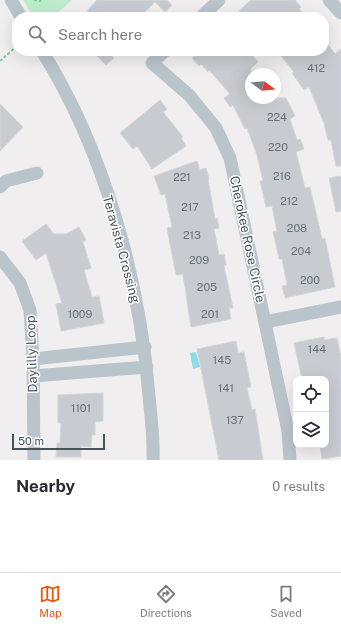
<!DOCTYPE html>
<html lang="en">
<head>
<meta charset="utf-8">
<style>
  :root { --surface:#fff; --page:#f2f2f3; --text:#2b2b33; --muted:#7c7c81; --line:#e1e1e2; --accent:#ea580c }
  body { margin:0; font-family:"Public Sans",sans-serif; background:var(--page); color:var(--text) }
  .controls { position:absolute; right:12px; bottom:12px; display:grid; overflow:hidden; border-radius:8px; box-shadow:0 4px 16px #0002 }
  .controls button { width:36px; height:36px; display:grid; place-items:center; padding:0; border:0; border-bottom:1px solid var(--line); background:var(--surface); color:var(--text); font:20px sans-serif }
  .compass { position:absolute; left:245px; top:68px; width:36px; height:36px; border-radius:50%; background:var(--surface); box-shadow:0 4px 16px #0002; rotate:106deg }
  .scale { position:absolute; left:12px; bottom:10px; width:93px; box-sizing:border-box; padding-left:4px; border:2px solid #47535b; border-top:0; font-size:11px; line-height:14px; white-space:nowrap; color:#47535b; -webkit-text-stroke:3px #fff; paint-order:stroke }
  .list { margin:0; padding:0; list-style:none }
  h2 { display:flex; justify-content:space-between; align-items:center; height:52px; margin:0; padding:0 16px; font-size:17px }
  h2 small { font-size:13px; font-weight:400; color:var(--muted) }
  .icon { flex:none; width:22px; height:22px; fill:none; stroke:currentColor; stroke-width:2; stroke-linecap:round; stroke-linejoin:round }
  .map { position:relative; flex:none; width:341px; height:460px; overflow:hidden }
  .search { position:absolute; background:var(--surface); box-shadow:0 4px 16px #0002; left:12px; right:12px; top:12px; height:44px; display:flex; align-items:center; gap:10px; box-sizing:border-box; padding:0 14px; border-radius:16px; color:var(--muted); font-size:15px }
  .sheet { height:112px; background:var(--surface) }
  nav { display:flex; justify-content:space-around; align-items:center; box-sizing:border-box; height:56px; border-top:1px solid var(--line); background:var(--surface); font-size:11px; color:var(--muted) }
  nav a { display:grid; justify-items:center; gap:2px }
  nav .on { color:var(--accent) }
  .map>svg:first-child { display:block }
</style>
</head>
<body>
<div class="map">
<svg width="341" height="460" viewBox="0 0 341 460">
  <rect width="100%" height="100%" fill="#f1eeef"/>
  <path fill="#beedcc" d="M23 0H72L53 17H34Z"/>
  <path fill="#8ddde9" d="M196 352 200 367 193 369 190 353Z"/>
  <path fill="#c8ccd1" stroke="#d3d5da" d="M97 0H167L172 5 165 12 155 2 140 17H94L87 11Z
    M251 0H295L301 7 299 9 306 17H244L239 11Z
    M324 39 335 54 341 49V166H336L331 140H328L324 123 309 87 304 90 292 73 294 72 277 51H324Z
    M92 51H107L114 58 106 65Z
    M200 51H249L258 62 251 68V98H286L295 116 290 119 297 140 300 139 304 149 296 152 305 188 310 187 322 239 325 238 335 287 285 298 282 286 287 285 282 259H279L278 254 273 232 277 231 272 206 266 207 260 181H263L257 155 247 128 245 129 233 105 230 107 224 98 230 94 209 70 208 72 201 64 199 66 192 58Z
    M160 100 167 109 163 112 183 137 181 138 186 146 152 169 137 146 133 149 120 133Z
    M0 104 23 127 0 151Z
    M197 161 200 170 206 168 209 179H208L215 219 217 218 219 228 214 229 219 255 224 254 226 265 224 266 233 308H229L231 319 191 327 183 274 176 275 167 228 172 227 165 194 161 195 154 176Z
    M341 176V211L336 212 329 178Z
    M46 224 54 234H66L79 227 86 240 83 242 91 268 84 270 92 297 99 296 104 323 61 331 56 304 62 303 46 253 36 260 22 241Z
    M324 337V340L337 338 341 357V456L322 459 320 445H326V379H302L294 343Z
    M236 341 238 353 244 352 251 387 247 388 252 410 255 409 263 460H219L197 349Z
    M103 393V421L95 422V435H92L91 447 81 446V457H56L57 443H60L61 423H58V395Z"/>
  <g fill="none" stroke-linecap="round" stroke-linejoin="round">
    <path stroke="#77ca9a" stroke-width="2" stroke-dasharray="3 2" stroke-linecap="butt" d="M34 0 40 1 41 0
      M0 61 17 46"/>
    <path stroke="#bac4cb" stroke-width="13" d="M11 0 21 17
      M329 0 341 13
      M201 17 219 0
      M42 51C104 150 140 280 149 396 151 417 154 439 153 460
      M165 51 152 63 189 95 216 128 230 158 288 431 290 460
      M0 187 6 181 37 173
      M0 257 20 283 30 310 33 359 34 460
      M265 322 341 307
      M33 359 145 347
      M33 376 147 367"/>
  </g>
  <g text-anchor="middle" stroke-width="3" stroke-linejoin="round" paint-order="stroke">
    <g font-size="11" fill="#677178">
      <text x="316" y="72">412</text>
      <text x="277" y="121">224</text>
      <text x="278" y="151">220</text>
      <text x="282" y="180">216</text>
      <text x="182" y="181">221</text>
      <text x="289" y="205">212</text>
      <text x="190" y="211">217</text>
      <text x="297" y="232">208</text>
      <text x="192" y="239">213</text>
      <text x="301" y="255">204</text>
      <text x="199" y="264">209</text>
      <text x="310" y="284">200</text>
      <text x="207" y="291">205</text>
      <text x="80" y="318">1009</text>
      <text x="210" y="318">201</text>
      <text x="317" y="353">144</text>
      <text x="222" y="364">145</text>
      <text x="226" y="392">141</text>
      <text x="81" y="412">1101</text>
      <text x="235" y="424">137</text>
    </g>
    <g font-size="13" fill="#47535b" stroke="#fff">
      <text transform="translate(248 239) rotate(78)" y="5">Cherokee Rose Circle</text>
      <text transform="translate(122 249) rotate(75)" y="5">Teravista Crossing</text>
      <text transform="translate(31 354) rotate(-92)" y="5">Daylilly Loop</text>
    </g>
  </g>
</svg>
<div class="controls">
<button><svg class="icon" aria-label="locate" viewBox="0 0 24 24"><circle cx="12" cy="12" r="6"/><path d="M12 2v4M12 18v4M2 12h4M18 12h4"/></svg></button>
<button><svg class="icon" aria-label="layers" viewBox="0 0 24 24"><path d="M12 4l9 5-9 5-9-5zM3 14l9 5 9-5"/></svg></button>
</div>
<svg class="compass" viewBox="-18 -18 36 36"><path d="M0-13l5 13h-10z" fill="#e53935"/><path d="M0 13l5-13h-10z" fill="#7c7c81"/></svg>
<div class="scale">50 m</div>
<div class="search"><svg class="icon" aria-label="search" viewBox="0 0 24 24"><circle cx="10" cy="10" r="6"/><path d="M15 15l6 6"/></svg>Search here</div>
</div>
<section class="sheet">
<h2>Nearby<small>0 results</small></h2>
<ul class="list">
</ul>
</section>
<nav>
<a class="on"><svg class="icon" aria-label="map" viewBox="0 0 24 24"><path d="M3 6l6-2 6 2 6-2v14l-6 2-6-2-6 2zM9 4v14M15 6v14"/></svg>Map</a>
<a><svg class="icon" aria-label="directions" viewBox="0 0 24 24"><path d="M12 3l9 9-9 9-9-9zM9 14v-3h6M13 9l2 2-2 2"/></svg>Directions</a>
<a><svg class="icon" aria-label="saved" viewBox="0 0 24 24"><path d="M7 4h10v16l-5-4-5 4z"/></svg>Saved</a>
</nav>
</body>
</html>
